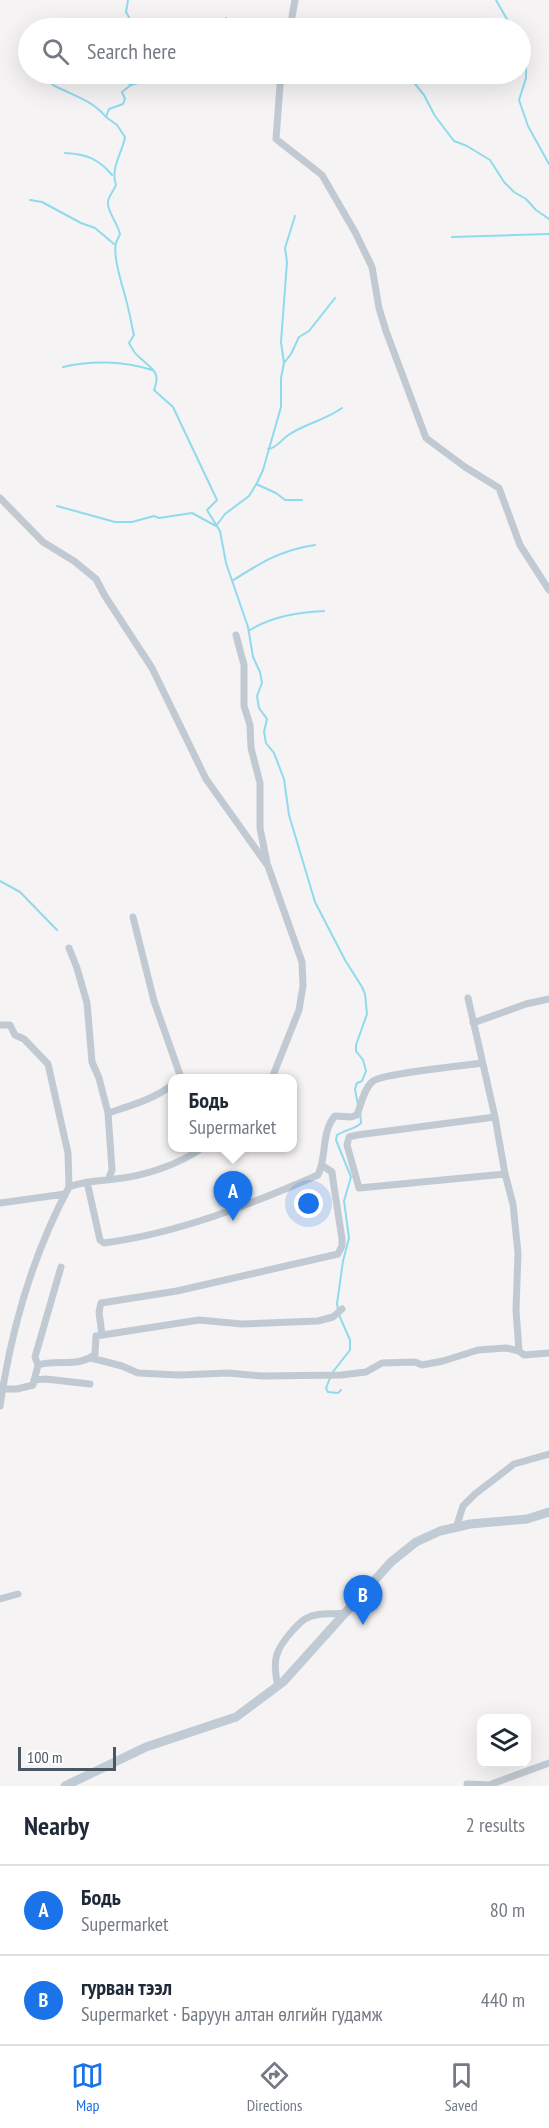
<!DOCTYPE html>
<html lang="en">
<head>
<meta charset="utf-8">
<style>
  :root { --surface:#fff; --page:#f6f6f7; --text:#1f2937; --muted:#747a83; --line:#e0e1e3; --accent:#1a73e8 }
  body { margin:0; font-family:"PT Sans Narrow",sans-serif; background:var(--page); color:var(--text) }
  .controls { position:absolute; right:18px; bottom:18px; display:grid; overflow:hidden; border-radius:12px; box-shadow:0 6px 24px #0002 }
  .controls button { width:54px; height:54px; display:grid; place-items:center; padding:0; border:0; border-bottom:2px solid var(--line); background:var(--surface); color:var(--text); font:30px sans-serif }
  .scale { position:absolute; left:18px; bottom:15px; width:98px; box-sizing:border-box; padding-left:6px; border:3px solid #4a5661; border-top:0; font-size:16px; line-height:21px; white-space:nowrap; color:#4a5661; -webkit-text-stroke:4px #fff; paint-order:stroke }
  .you { position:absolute; left:309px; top:1204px; width:21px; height:21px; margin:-15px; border:4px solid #fff; border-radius:50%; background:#1a73e8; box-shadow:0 0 0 9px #1a73e833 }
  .badge { display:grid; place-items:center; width:39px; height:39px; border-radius:50%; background:var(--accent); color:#fff; font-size:20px; font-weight:700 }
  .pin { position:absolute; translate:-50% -50px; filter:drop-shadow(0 2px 3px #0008) }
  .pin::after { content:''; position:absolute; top:32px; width:21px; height:18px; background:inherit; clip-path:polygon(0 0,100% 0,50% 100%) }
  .popup { position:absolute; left:168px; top:1074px; width:129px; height:78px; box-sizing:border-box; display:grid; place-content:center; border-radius:12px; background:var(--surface); filter:drop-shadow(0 2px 4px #0005); font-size:20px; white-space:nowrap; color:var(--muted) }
  .popup b { font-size:22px; color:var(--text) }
  .popup::after { content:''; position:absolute; left:50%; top:100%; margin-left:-12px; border:12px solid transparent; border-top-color:var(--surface) }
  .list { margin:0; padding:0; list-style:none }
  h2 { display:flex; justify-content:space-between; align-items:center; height:78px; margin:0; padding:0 24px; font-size:26px }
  h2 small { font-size:20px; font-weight:400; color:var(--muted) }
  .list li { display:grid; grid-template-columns:39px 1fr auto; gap:18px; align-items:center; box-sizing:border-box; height:90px; padding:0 24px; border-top:2px solid var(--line) }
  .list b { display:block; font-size:22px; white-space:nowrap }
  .list p { margin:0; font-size:20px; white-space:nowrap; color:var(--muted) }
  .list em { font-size:20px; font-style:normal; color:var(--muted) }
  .icon { flex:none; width:33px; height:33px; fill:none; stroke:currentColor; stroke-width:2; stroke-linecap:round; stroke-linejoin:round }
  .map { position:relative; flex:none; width:549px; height:1786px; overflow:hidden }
  .search { position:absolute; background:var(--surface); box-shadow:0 6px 24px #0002; left:18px; right:18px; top:18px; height:66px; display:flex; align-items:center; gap:15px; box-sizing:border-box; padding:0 21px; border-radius:33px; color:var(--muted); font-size:22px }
  .sheet { height:258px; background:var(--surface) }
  nav { display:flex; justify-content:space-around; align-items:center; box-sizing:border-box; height:84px; border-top:2px solid var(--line); background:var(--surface); font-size:16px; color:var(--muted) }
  nav a { display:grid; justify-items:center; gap:3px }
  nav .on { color:var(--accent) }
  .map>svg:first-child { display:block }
</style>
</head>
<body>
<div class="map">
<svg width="549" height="1786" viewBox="0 0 549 1786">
  <rect width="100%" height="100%" fill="#f5f3f3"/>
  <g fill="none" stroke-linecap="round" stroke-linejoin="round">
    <path stroke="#90daee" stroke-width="2" d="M128 0 126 12 135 28
      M496 0 512 28
      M215 28 226 18
      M520 41 526 57V78L519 100 528 126 549 164
      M25 67 28 69
      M37 74C44 77 50 84 57 87 75 96 93 101 106 117
      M128 74 126 82 131 85 122 92 125 99 123 104 109 109 106 117 117 125 125 137C122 154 110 168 116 185 114 190 111 193 109 198 104 208 118 223 120 234 119 237 117 240 116 243 112 259 126 295 129 312 131 320 132 327 134 335L129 343C132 348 134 353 138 356 150 368 162 371 154 390L173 407 217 500 207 510 220 531 226 563 248 627 253 657 260 672 262 683 257 696 259 708 267 719 264 732 266 743 274 753 284 779 289 815 315 902 345 960 362 987 365 994 367 1014 356 1045V1051L363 1060 366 1071 362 1081 357 1083 355 1089 358 1105
      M407 74 424 95 435 116 454 141 467 146 490 160 504 182 514 192 526 199 536 210 549 219
      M131 85 148 80 161 74
      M65 153C86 154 99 159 112 175
      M30 200 42 202 81 223 95 228 114 244
      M452 237 549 234
      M284 363 281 342 287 262 285 248 295 216
      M63 367C91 360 124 361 152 370
      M268 449C277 448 280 441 287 436 303 424 324 421 342 408
      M256 484 276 493 285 500H302
      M57 506 115 522H132L154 516 159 518 192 513 216 526 225 514 249 496 257 483 263 470 281 407V378L284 363 291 354 299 337 309 331 335 298
      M232 581C260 563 281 550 315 545
      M250 630C271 617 299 612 324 611
      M0 881 20 892 57 930
      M341 1390 338 1393 328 1392 326 1388 332 1373 350 1350V1340L339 1315 337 1304 343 1261 349 1238 344 1201 351 1177 336 1140 337 1135C345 1130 355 1129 361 1123L360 1110"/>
    <path stroke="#c1cad2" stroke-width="7" d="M290 28 295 0
      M283 74 280 85 276 139 322 175 355 232 372 267 379 308 386 331 426 438 465 467 499 488 520 545 549 590
      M0 498 43 542 74 561 96 579 105 596 152 668 206 779 268 866 302 962 303 986 299 1010 272 1078
      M236 635 244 665V706L250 725 251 748 260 783V828L267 863
      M133 917 154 1001 180 1075 178 1078
      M69 948 77 968 87 1003 92 1062 99 1078 108 1113
      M468 998 495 1117 505 1174 513 1204 518 1253 516 1310 519 1351
      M473 1023 526 1004 549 999
      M0 1025H10L15 1035 24 1039 48 1064 68 1153 69 1187
      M495 1117 357 1135 349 1137 347 1145 359 1188 505 1174
      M108 1180 112 1170 108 1113C130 1106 155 1099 173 1084
      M87 1182 100 1240 104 1243C179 1233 249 1205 318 1175 327 1157 321 1131 335 1116L351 1117 357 1115C361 1105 364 1088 373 1081 384 1073 463 1066 482 1063
      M0 1203 65 1194
      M102 1335 99 1312 101 1303 177 1291 338 1254 342 1246V1239L333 1180 332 1172 323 1166
      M91 1358 122 1366 138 1373 179 1375 228 1373 262 1376 341 1375 366 1372 382 1363 415 1362 422 1365 443 1361 478 1350 506 1348 519 1351 524 1355 549 1353
      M38 1365 35 1357 61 1267
      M34 1380 46 1379 90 1384
      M2 1389H17L33 1385 38 1365C57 1359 79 1368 95 1354L96 1336 199 1320 242 1324 318 1321 333 1317 342 1309
      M0 1406C11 1330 33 1254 69 1187 83 1181 99 1181 115 1179 144 1176 178 1165 202 1148
      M456 1528 463 1506 475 1494 514 1464 549 1454
      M0 1599 18 1594
      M278 1686C272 1660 275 1650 293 1630 297 1626 302 1620 307 1618 317 1612 333 1615 344 1613
      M467 1784 489 1785 549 1763"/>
    <path stroke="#c1cbd6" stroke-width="9" d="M65 1786 146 1747 236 1717 283 1682 391 1562 416 1542 440 1531 470 1524 527 1519 549 1512"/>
  </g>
</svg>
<div class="controls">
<button><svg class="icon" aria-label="layers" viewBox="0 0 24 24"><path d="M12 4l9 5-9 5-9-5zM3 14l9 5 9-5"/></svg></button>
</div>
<div class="scale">100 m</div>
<div class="you"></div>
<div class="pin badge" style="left:233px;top:1221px">A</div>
<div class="popup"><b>Бодь</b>Supermarket</div>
<div class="pin badge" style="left:363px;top:1625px">B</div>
<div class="search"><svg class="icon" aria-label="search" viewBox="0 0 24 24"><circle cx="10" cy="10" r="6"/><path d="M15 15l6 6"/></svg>Search here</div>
</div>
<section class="sheet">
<h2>Nearby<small>2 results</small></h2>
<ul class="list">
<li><span class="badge">A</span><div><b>Бодь</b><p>Supermarket</p></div><em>80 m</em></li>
<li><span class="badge">B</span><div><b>гурван тээл</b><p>Supermarket · Баруун алтан өлгийн гудамж</p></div><em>440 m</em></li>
</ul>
</section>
<nav>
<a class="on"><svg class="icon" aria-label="map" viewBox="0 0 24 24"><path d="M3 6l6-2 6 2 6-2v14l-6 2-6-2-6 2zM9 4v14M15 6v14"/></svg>Map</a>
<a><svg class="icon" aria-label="directions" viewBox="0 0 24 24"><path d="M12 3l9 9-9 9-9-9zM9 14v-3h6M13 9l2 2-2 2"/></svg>Directions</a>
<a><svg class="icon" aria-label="saved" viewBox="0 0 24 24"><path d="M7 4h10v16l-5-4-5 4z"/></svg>Saved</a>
</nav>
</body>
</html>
